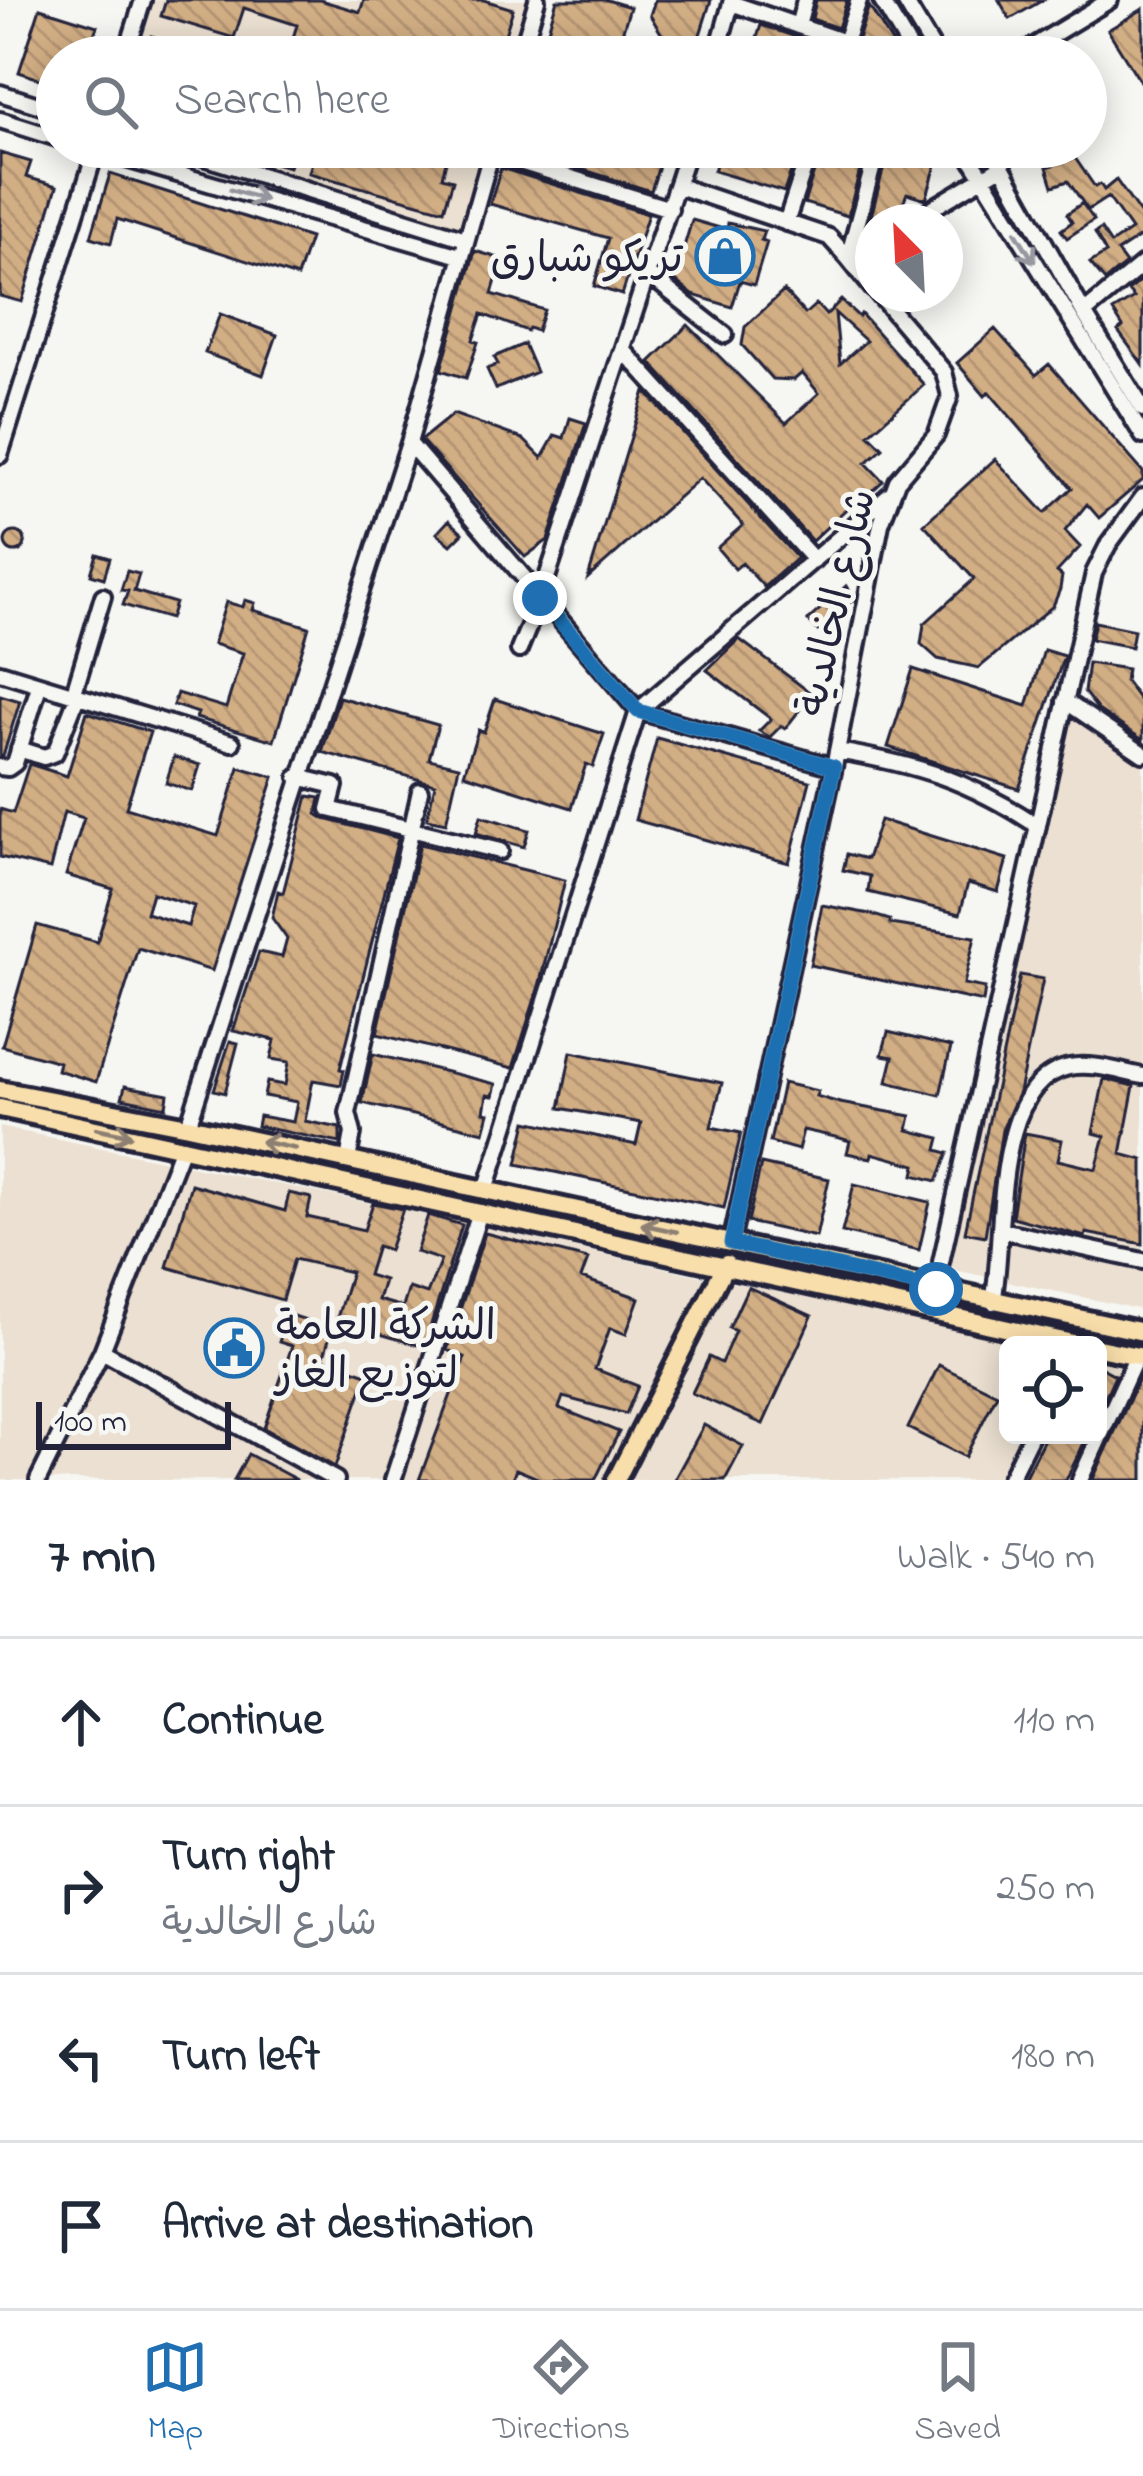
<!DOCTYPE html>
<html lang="en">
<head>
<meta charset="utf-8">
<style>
  :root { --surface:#fff; --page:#f6f6f7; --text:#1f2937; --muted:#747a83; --line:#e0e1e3; --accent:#1f6fb2 }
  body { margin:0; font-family:"Indie Flower","Playpen Sans Arabic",sans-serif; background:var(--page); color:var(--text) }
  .controls { position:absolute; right:36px; bottom:36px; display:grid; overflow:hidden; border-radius:18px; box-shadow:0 6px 30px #0003 }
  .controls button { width:108px; height:108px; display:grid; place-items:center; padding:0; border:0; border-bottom:3px solid var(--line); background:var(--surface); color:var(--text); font:60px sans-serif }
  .compass { position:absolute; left:855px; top:204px; width:108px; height:108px; border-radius:50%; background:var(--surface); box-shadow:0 6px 30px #0003; rotate:336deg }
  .scale { position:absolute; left:36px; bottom:30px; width:195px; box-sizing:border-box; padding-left:12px; border:6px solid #22223b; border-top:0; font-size:33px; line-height:42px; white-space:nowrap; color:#22223b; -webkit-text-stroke:9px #f6f6f2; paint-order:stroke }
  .stop { position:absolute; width:36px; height:36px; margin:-27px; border:9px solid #1f6fb2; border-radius:50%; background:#fff }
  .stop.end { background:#1f6fb2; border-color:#fff; box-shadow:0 3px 12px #0008 }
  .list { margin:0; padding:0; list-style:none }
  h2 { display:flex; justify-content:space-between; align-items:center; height:156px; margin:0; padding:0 48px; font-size:51px }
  h2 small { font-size:39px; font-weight:400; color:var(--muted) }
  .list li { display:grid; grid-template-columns:78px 1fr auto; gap:36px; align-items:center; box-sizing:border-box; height:168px; padding:0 48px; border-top:3px solid var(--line) }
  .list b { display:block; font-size:45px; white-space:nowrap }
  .list p { margin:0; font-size:39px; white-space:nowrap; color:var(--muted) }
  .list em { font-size:39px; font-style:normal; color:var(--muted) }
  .icon { flex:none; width:66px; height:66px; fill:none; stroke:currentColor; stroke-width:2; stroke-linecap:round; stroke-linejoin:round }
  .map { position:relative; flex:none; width:1143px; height:1480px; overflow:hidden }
  .search { position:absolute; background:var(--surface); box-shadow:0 6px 30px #0003; left:36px; right:36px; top:36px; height:132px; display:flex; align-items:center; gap:30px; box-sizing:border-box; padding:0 42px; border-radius:66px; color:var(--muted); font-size:45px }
  .sheet { height:828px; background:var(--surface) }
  nav { display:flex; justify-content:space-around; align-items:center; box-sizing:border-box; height:168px; border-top:3px solid var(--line); background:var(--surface); font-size:33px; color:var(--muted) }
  nav a { display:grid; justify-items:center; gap:6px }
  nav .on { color:var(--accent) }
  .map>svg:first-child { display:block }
</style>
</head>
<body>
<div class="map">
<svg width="1143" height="1480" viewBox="0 0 1143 1480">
  <defs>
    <pattern id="building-back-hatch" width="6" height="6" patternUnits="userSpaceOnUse" patternTransform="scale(3)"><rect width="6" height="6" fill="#d2ae84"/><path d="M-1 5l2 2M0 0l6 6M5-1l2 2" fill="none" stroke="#b49573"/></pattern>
  </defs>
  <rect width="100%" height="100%" fill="#f6f6f2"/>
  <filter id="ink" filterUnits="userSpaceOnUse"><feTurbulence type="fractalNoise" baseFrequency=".00833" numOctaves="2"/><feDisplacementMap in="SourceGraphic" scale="24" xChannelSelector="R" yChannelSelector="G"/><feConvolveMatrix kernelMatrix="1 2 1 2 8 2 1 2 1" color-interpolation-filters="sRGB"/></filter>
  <g filter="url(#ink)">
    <path fill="#ebe0d1" d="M143 0H544L526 57H125Z
      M171 147H496L466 239Z
      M1072 716 1143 760V1310L950 1269Z
      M0 1127 481 1226 721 1281 1082 1345H1008V1435H1098V1348L1143 1357V1480H633L621 1471 616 1480H0Z"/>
    <path fill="url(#building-back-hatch)" stroke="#22223b" stroke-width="3" fill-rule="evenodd" d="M166 0H320L360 12 364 0H484L513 9 498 57H287L297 25 244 8 234 38 161 16Z
      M557 0H607L630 7 615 57H588L544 43Z
      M655 0H711L693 57H674L678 46 667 43 650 15Z
      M816 0H847L838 28 812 19Z
      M999 0H1043L1010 19Z
      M869 6 901 57H852Z
      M40 8 97 26 87 57H57V85L19 72Z
      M1143 9V86L1108 30Z
      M761 25 831 49 829 57H767L752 53Z
      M151 36 212 54V57H145Z
      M263 147H295L289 167 259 159Z
      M316 147H450L442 177 453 180 444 210 309 173Z
      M532 147H665L651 191 530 153Z
      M721 147H799L784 192 714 171Z
      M822 147H866L848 216 804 203Z
      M889 147H924L939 155 926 199 907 193 895 222 871 217Z
      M0 153 31 162 26 177 57 186 22 302 0 296Z
      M1075 158 1095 187 1100 184 1104 190 1116 180 1143 218V235L1117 252 1126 264 1105 281 1090 263 1106 253 1095 233 1101 229 1111 244 1131 230 1108 197 1088 210 1068 181 1053 186 1047 167Z
      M501 168 648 214 622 295 594 286 608 238 490 204Z
      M110 174 310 238 297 277 117 219 111 243 91 237Z
      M1082 203 1094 220 1067 238 1061 230 1072 222 1067 214Z
      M692 220 727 230 728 223 764 231 761 240 767 242 754 285 740 281 732 307 693 295 674 280Z
      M475 251 502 259 492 294 544 310 537 331 529 328 527 331 482 314 473 340 478 342 466 378 441 370Z
      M1143 279V365L1118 331 1123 327 1113 311 1134 298 1128 291Z
      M784 291 805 314 816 304 826 315 841 300 859 317 861 314 924 385 869 434 883 448 866 463 883 481 862 500 859 497 812 541 650 362 688 325 786 423 819 393 802 373 794 380 772 379 742 345 745 327ZM835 313 866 341 840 364Z
      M220 314 277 335 263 375 205 353Z
      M995 329 1036 375 1049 364 1143 472V480L1099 518 1087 504 1065 531 1080 547 1057 572 1062 576 1060 589 1053 606 979 668 938 659 921 644 924 624 974 579 924 524 995 459 1045 513 1072 488 989 392 985 396 957 363Z
      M524 344 536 372 496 389 487 369 498 364 494 357Z
      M645 391 797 558 764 587 742 563 735 569 717 548 743 525 700 478 588 578Z
      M453 414 523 439 542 458 555 435 564 438 570 418 586 423 548 540 525 557 421 440Z
      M449 520 463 533 451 545 437 533Z
      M5 542a10 10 0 1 1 20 0a10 10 0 1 1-20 0Z
      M97 554 110 558 104 578 91 574Z
      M127 571 139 574 134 591 175 603 170 619 123 605 128 591 121 590Z
      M846 586 855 598 818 631 808 620Z
      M245 600 255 603 253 610 309 627 274 741 196 718 198 713 173 705 177 693 226 708 243 653 213 644 226 602 243 607Z
      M1095 622 1134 630 1131 647 1091 639Z
      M739 639 812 694 785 729 781 726 770 737 759 731 771 719 707 670Z
      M1044 650 1064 656 1019 789 888 747 913 669 1027 706Z
      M1088 663 1127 669 1125 681 1143 705V740L1098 710 1084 692Z
      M0 695 20 701 3 756H0Z
      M339 697 438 725 429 759 459 766 446 823 427 819 435 784 322 752Z
      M495 699 604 734 593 767 586 764 572 808 464 774 478 730 484 732Z
      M87 712 150 732 126 808 218 836 239 767 274 777 212 971 138 948 96 1082 57 1070 59 1062 2 1046 37 925 97 942 113 889 66 875 84 818 64 812 50 869 0 857V809L13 813 29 764 67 776ZM152 893 194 906 188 926 146 913Z
      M657 738 810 781 789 863 635 820Z
      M174 757 200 765 192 791 166 783Z
      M308 796 320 798 317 814 325 819 398 838 340 1069 344 1070 341 1085 313 1080 305 1121 340 1128V1143L257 1126 259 1116 293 1122 297 1102 264 1096 267 1082 285 1085 289 1062 271 1059 275 1040 233 1031 259 952 282 957 287 939 272 918 278 891 283 893Z
      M481 816 529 830 524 847 476 833Z
      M880 820 1007 859 998 892 968 883 960 914 868 892 870 876 843 870 847 854 867 859Z
      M420 844 565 880 539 986 513 1068 377 1034Z
      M822 905 870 914 890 920V924L975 937 964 984 985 988 983 1002 810 965Z
      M1020 975 1043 979 1019 1092 1002 1130 985 1236 965 1232Z
      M888 1032 951 1047 940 1095 887 1082 893 1057 882 1055Z
      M230 1041 238 1043 225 1093 214 1090Z
      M571 1052 722 1083 711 1127 741 1133 724 1208 517 1164 527 1121 636 1145 641 1123 560 1108Z
      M373 1054 496 1084 493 1096 487 1095 484 1112 489 1113 484 1132 362 1103Z
      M1104 1079 1134 1086 1121 1154 1143 1160V1244L1086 1233 1085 1237 1012 1217 1025 1133 1062 1140 1058 1160 1096 1169 1105 1136 1093 1133Z
      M783 1083 818 1091 816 1096 840 1103 911 1116 908 1130 940 1138 937 1150 948 1153 937 1181 914 1175 916 1165 872 1153 871 1158 847 1153 850 1141 840 1138 803 1130 798 1150 770 1142Z
      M125 1086 168 1094 166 1107 122 1098Z
      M761 1164 829 1179 816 1237 748 1222Z
      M191 1184 285 1211 289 1193 311 1198 307 1217 364 1230 373 1203 403 1209 389 1250 377 1246 368 1275 384 1280 378 1300 403 1307 409 1288 427 1294 441 1260 416 1252 428 1215 462 1225 424 1347 336 1321 351 1272 294 1259 282 1300 167 1267Z
      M854 1184 930 1202 919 1250 842 1232Z
      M485 1233 588 1259 581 1278 639 1298 626 1334 610 1328 595 1369 638 1386 626 1414 563 1397 559 1408 619 1432 595 1480H542L516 1469 512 1480H419L465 1357 447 1350Z
      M748 1287 812 1316 763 1424 692 1393 709 1357 721 1363 735 1331 729 1328Z
      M288 1314 332 1329 323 1359 367 1374 335 1467 264 1428 292 1346 279 1342Z
      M939 1365 997 1394 965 1457 908 1428Z
      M1098 1366 1115 1375 1098 1413Z
      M1143 1370V1480H1094L1093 1479Z
      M704 1425 743 1446 725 1480H674Z
      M1046 1435H1088L1066 1480H1023Z
      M248 1454 297 1480H234Z"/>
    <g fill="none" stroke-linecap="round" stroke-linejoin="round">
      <g stroke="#22223b" stroke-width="22">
        <path id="minor" d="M881 0 915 57
          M904 0 938 57
          M731 3 845 42
          M798 26 805 0
          M125 57 143 0
          M520 57 537 0
          M716 57 732 0
          M840 57 859 0
          M1016 57 1110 0
          M0 93 57 111
          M0 120 57 138
          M84 147 460 256
          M171 147 466 239
          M964 147 1143 436
          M991 147 1084 313 1143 409
          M491 153 670 209
          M678 186 829 237 848 258
          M909 222 1001 167
          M786 223 811 147
          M873 243 848 258 873 289
          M848 258 878 147
          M649 275 725 335
          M1084 313 1143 264
          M624 351 814 560
          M409 443 638 711 834 767
          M0 455 97 147
          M519 650 540 599 689 147
          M0 672 232 743
          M73 696 103 596
          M1065 701 1143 754
          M19 749 44 757 55 753 77 697
          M837 751C919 765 968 780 1038 826
          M0 767 8 768 15 763 39 686
          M298 777 335 786 329 809 500 851
          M188 1126 409 443 493 147
          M348 1160 353 1133 348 1113 420 791
          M486 1190 638 711 890 494
          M1001 1230 1143 1261
          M731 1243 834 767 881 524 897 481 936 435 950 396 944 372 878 294
          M941 1262 1094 573 1108 545 1143 497
          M993 1302C1006 1241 989 1084 1069 1067 1091 1062 1121 1072 1143 1076
          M102 1351 336 1480
          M38 1480 102 1351 182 1147
          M393 1480 480 1212
          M1009 1480 1031 1435
          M1080 1480 1137 1355"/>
      </g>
      <g stroke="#22223b" stroke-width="26">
        <path id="major" d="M0 1090 188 1126 1143 1332
          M0 1108 1082 1345
          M1098 1348 1143 1357
          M616 1480 726 1264"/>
      </g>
      <use href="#minor" stroke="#f6f6f2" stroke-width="14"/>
      <use href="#major" stroke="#f8deab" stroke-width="16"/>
    </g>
    <defs><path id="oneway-shaft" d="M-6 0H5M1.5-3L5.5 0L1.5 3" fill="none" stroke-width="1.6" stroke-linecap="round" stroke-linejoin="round" transform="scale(3)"/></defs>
    <g stroke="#9797a0">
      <use href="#oneway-shaft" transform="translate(248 195) rotate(16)"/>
      <use href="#oneway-shaft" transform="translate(1025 247) rotate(58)"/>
    </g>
    <g stroke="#8d8073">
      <use href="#oneway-shaft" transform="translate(114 1132) rotate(12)"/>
      <use href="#oneway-shaft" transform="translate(278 1145) rotate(-168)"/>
      <use href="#oneway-shaft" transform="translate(659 1228) rotate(-168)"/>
    </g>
  </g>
  <g fill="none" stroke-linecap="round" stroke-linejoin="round" filter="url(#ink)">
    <path stroke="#1f6fb2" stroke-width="15" d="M540 598 638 711 834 767 731 1243 936 1289"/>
  </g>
  <defs>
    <g id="shop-ring" transform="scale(3)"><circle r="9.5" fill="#f6f6f2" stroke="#1f6fb2" stroke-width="1.5"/><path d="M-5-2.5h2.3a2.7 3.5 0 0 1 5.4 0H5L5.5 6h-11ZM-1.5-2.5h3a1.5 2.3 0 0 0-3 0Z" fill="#1f6fb2"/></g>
    <g id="civic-ring" transform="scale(3)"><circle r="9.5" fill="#f6f6f2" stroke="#1f6fb2" stroke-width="1.5"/><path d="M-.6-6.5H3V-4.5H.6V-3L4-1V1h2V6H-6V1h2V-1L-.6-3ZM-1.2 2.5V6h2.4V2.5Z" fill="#1f6fb2"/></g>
  </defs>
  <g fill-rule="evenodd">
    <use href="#shop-ring" x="725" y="256"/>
    <use href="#civic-ring" x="234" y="1348"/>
  </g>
  <g text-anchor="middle" stroke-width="10" stroke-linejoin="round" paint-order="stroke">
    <g font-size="42" fill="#22223b" stroke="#f6f6f2" text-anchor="end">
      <text x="683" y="271">تريكو شبارق</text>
      <text x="276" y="1339" text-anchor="start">الشركة العامة<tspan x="276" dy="48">لتوزيع الغاز</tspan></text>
    </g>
    <g font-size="42" fill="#22223b" stroke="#f6f6f2">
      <text transform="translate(834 602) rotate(-77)" y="15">شارع الخالدية</text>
    </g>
  </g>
</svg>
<div class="controls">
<button><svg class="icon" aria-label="locate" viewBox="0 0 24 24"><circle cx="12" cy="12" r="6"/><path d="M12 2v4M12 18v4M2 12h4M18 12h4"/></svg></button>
</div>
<svg class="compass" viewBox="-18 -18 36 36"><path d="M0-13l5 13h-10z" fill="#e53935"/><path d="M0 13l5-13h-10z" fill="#747a83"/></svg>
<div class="scale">100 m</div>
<div class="stop" style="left:936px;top:1289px"></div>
<div class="stop end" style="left:540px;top:598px"></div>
<div class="search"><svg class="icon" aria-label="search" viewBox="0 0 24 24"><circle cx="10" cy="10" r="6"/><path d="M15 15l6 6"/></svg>Search here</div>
</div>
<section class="sheet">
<h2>7 min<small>Walk · 540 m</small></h2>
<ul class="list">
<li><svg class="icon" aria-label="ahead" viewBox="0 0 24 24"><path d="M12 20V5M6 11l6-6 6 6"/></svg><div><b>Continue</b></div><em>110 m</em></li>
<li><svg class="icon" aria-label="right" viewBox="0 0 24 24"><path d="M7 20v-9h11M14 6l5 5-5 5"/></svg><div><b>Turn right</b><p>شارع الخالدية</p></div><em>250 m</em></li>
<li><svg class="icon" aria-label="left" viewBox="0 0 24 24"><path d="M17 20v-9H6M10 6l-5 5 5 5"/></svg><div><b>Turn left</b></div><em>180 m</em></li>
<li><svg class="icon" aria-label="arrive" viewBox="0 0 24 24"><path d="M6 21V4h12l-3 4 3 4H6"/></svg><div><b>Arrive at destination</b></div></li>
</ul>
</section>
<nav>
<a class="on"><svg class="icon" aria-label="map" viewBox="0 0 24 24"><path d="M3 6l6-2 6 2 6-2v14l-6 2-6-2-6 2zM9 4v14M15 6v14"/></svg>Map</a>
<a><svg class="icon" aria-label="directions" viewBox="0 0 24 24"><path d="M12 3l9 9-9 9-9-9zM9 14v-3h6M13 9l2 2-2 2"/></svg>Directions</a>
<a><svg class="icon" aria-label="saved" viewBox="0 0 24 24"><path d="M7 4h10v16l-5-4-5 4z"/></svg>Saved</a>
</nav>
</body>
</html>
